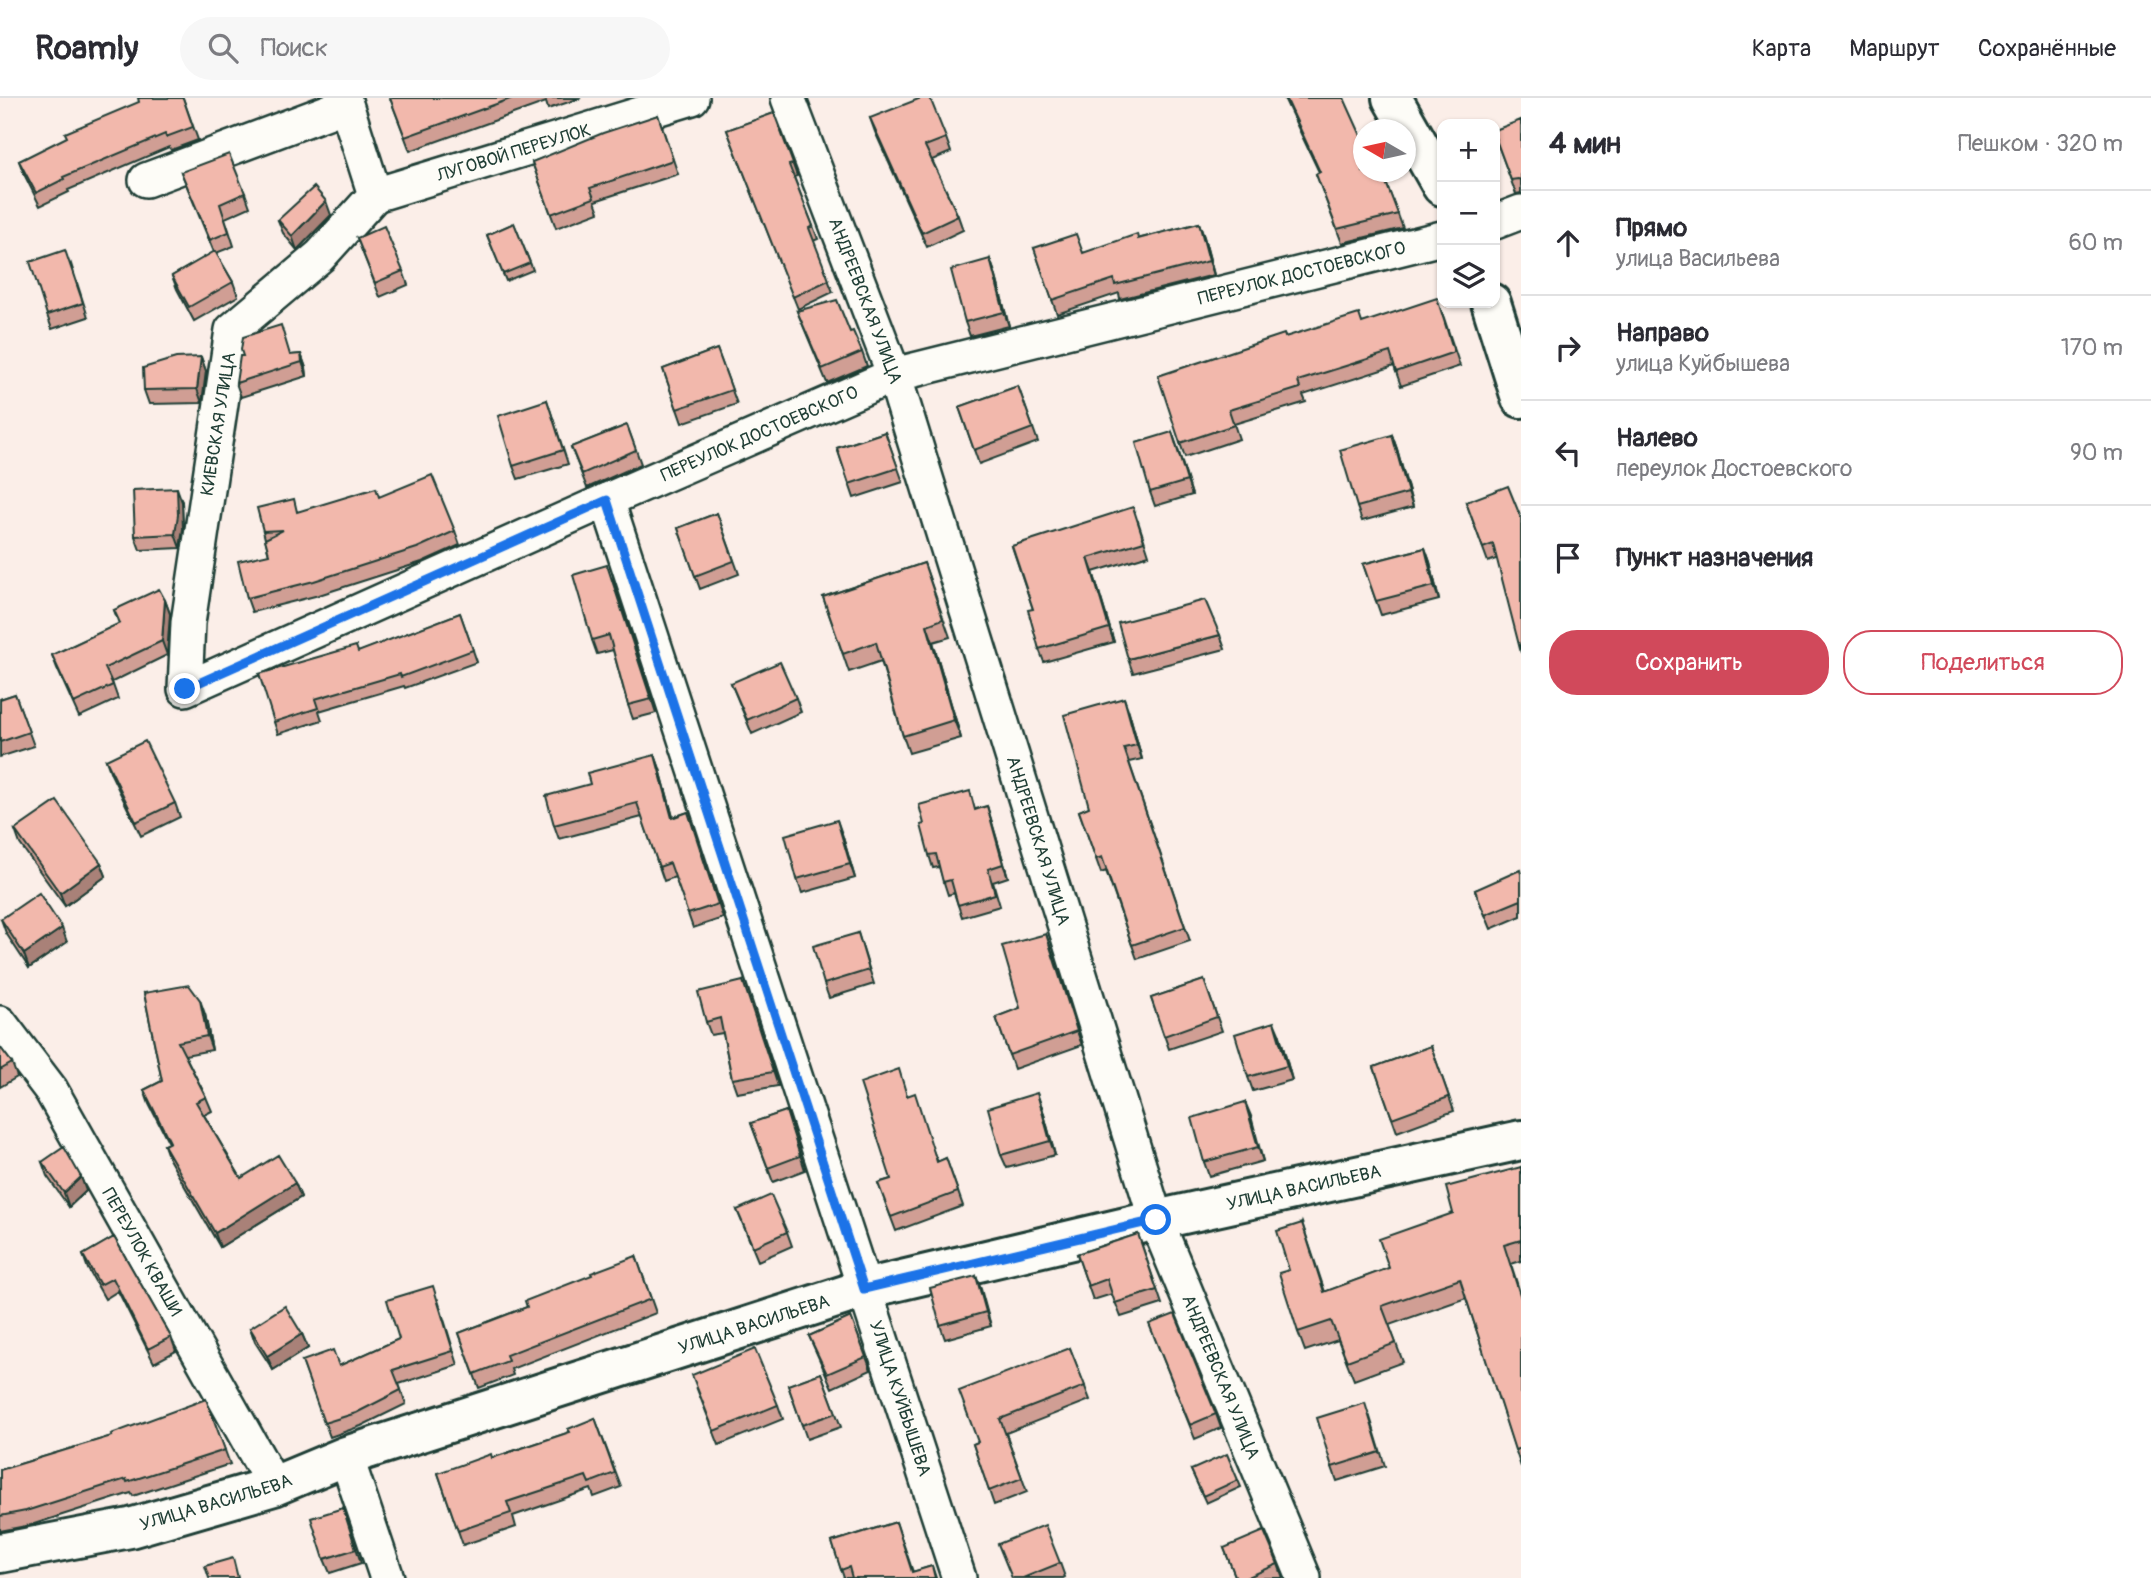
<!DOCTYPE html>
<html lang="ru">
<head>
<meta charset="utf-8">
<style>
  :root { --surface:#fff; --page:#f7f7f7; --text:#2b2b33; --muted:#7c7c81; --line:#e1e1e2; --accent:#d1495b }
  body { margin:0; font-family:Pangolin,sans-serif; background:var(--page); color:var(--text) }
  .controls { position:absolute; right:21px; top:21px; display:grid; overflow:hidden; border-radius:14px; box-shadow:0 2px 5px #0004 }
  .controls button { width:63px; height:63px; display:grid; place-items:center; padding:0; border:0; border-bottom:2px solid var(--line); background:var(--surface); color:var(--text); font:35px sans-serif }
  .compass { position:absolute; left:1353px; top:21px; width:63px; height:63px; border-radius:50%; background:var(--surface); box-shadow:0 2px 5px #0004; rotate:279deg }
  .stop { position:absolute; width:21px; height:21px; margin:-16px; border:5px solid #1a73e8; border-radius:50%; background:#fff }
  .stop.end { background:#1a73e8; border-color:#fff; box-shadow:0 2px 7px #0008 }
  .list { margin:0; padding:0; list-style:none }
  h2 { display:flex; justify-content:space-between; align-items:center; height:91px; margin:0; padding:0 28px; font-size:30px }
  h2 small { font-size:23px; font-weight:400; color:var(--muted) }
  .list li { display:grid; grid-template-columns:46px 1fr auto; gap:21px; align-items:center; box-sizing:border-box; height:105px; padding:0 28px; border-top:2px solid var(--line) }
  .list b { display:block; font-size:26px; white-space:nowrap }
  .list p { margin:0; font-size:23px; white-space:nowrap; color:var(--muted) }
  .list em { font-size:23px; font-style:normal; color:var(--muted) }
  .actions { display:flex; gap:14px; padding:21px 28px }
  .actions a { flex:1; padding:16px 0; border:2px solid var(--accent); border-radius:28px; text-align:center; font-size:24px; color:var(--accent) }
  .actions .main { background:var(--accent); color:#fff }
  .icon { flex:none; width:38px; height:38px; fill:none; stroke:currentColor; stroke-width:2; stroke-linecap:round; stroke-linejoin:round }
  .map { position:relative; flex:none; width:1521px; height:1480px; overflow:hidden }
  header { display:flex; align-items:center; gap:42px; box-sizing:border-box; height:98px; padding:0 35px; background:var(--surface); border-bottom:2px solid var(--line) }
  header strong { font-size:33px }
  nav { display:flex; gap:38px; margin-inline-start:auto; font-size:24px }
  .search { width:490px; height:63px; background:var(--page); display:flex; align-items:center; gap:18px; box-sizing:border-box; padding:0 24px; border-radius:38px; color:var(--muted); font-size:26px }
  main { display:flex }
  aside { flex:1; background:var(--surface) }
  .map>svg:first-child { display:block }
</style>
</head>
<body>
<header>
<strong>Roamly</strong>
<div class="search"><svg class="icon" aria-label="search" viewBox="0 0 24 24"><circle cx="10" cy="10" r="6"/><path d="M15 15l6 6"/></svg>Поиск</div>
<nav><a>Карта</a><a>Маршрут</a><a>Сохранённые</a></nav>
</header>
<main>
<div class="map">
<svg width="1521" height="1480" viewBox="0 0 1521 1480">
  <rect width="100%" height="100%" fill="#fbeee8"/>
  <filter id="ink" filterUnits="userSpaceOnUse"><feTurbulence type="fractalNoise" baseFrequency=".0143" numOctaves="2"/><feDisplacementMap in="SourceGraphic" scale="14" xChannelSelector="R" yChannelSelector="G"/><feConvolveMatrix kernelMatrix="1 2 1 2 8 2 1 2 1" color-interpolation-filters="sRGB"/></filter>
  <g filter="url(#ink)">
    <g fill="none" stroke-linecap="round" stroke-linejoin="round">
      <g stroke="#1f3d34" stroke-width="38">
        <g id="street">
          <path id="s1" d="M344 0 375 97 320 158 232 232 188 525 185 591 607 402 894 277 1442 140"/>
          <path id="s2" d="M788 0 894 277 1156 1122 1304 1480"/>
          <path d="M146 82 346 7"/>
          <path id="s3" d="M375 97 692 0"/>
          <path d="M1495 124 1521 114"/>
          <path id="s4" d="M607 402 959 1480"/>
          <path id="s5" d="M0 925 51 992 274 1388"/>
          <path d="M346 1358 387 1480"/>
        </g>
      </g>
      <g stroke="#1f3d34" stroke-width="44">
        <g id="secondary">
          <path d="M1392 0 1442 88"/>
          <path d="M1491 205 1521 300"/>
          <path id="s6" d="M0 1455 130 1430 274 1388 346 1358 864 1191 1156 1122 1521 1042"/>
        </g>
      </g>
      <use href="#street" stroke="#fdfcf7" stroke-width="33"/>
      <use href="#secondary" stroke="#fdfcf7" stroke-width="38"/>
    </g>
    <path fill="#d09e94" stroke="#1f3d34" stroke-width="2" d="M183 0 198 42 171 52 169 49 68 92 69 94 40 108 24 76 19 63Z
      M390 0H581L548 11 546 4 410 53Z
      M1284 0H1344L1363 74H1382L1403 130 1342 145 1316 76 1319 74Z
      M774 15 797 78 794 79 818 141 813 143 833 194 798 211 727 32Z
      M658 17 678 76 595 103 599 114 556 130 532 64Z
      M870 20 946 40 951 54 932 62 958 118 963 132 927 149 875 34Z
      M1521 22V95L1516 96 1495 39Z
      M181 74 245 95 250 109 225 120 234 148 216 155 233 184 238 198 194 223 177 191 172 178 214 154Z
      M331 117 297 152 283 135 278 122Z
      M514 125 533 172 506 183 487 137Z
      M1199 125 1204 139 1214 177 1120 201 1119 195 1057 216 1034 150 1083 155Z
      M357 140 403 173 408 187 380 199Z
      M990 161 995 175 1009 228 970 238 965 224Z
      M71 166 88 219 52 231 47 217Z
      M797 213 850 234 862 254 867 268 827 285Z
      M1442 214 1460 268 1401 288 1394 268 1303 297 1306 304 1234 326 1239 341 1185 359 1180 345 1285 239 1362 225Z
      M717 251 737 306 682 325 663 271Z
      M301 256 306 270 307 278 241 299 236 285 291 257Z
      M201 259 206 273 202 305 149 306 144 292Z
      M1018 288 1038 344 979 366 959 309Z
      M547 302 568 366 518 381 513 368Z
      M627 327 641 366 587 390 571 349Z
      M885 334 903 384 854 400 837 350Z
      M1172 334 1192 397 1155 408 1150 394Z
      M1392 337 1397 351 1413 409 1362 423 1357 409Z
      M379 399 455 433 460 447 422 464 319 497 252 514 247 500 269 456 263 433 298 414Z
      M182 404 183 431 180 450 140 452 135 438Z
      M1466 404 1521 420 1496 461 1488 464Z
      M717 415 739 476 700 491 678 430Z
      M1138 423 1149 457 1093 474 1114 544 1044 564 1039 551 1033 511 1012 448Z
      M1425 450 1430 464 1439 502 1381 517 1363 466Z
      M924 465 950 539 933 544 961 640 909 655 903 638 881 563 849 574 823 499Z
      M613 481 656 615 633 621 628 607 613 552 597 556 592 542Z
      M165 502 170 516 167 557 112 584 118 601 79 619 57 570 52 557 119 526 114 512Z
      M460 515 477 564 405 590 404 588 319 613 322 622 278 636 274 624 359 554Z
      M1220 537 1225 551 1133 575 1128 561Z
      M731 585 796 600 801 614 752 636Z
      M15 596 34 648 0 659V601Z
      M1129 614 1142 661 1129 664 1190 843 1137 861 1106 773 1101 775 1079 713 1089 709Z
      M655 657 660 671 673 719 688 714 723 820 693 830 675 779 664 783 642 719 559 741 554 727 590 686Z
      M106 662 175 705 180 719 141 738 111 676Z
      M987 708 1008 779 993 784 1000 808 962 819 954 795 948 797 939 769 933 770 929 757 976 711Z
      M15 732 101 765 106 778 65 808 20 746Z
      M842 736 855 780 802 795 797 781Z
      M1521 776V818L1491 831 1475 792Z
      M1 821 67 844 29 870 6 835Z
      M858 835 874 886 829 900 824 886Z
      M1046 836 1082 947 1014 971 996 919 1020 910Z
      M1204 882 1222 933 1169 951 1151 900Z
      M743 883 778 988 737 995 732 981 723 935 711 937 706 924Z
      M144 895 205 916 212 952 185 957 206 999 212 1013 204 1017 241 1080 295 1085 301 1099 220 1149 169 1061 164 1047 169 1045 149 1006 144 992 162 983Z
      M1280 938 1292 982 1253 993 1248 979Z
      M1431 948 1454 1013 1397 1034 1374 969Z
      M0 949 12 965 17 979 0 989Z
      M908 998 938 1064 946 1060 963 1108 896 1133 878 1085 891 1081Z
      M1245 1004 1263 1063 1209 1078 1204 1064Z
      M1042 1009 1055 1057 1007 1070 1001 1057Z
      M786 1013 805 1072 773 1084 751 1025Z
      M42 1064 81 1079 86 1093 69 1109 47 1078Z
      M1521 1069V1163L1511 1166 1521 1198V1369L1466 1200 1389 1227 1403 1264 1354 1282 1338 1242 1305 1253 1298 1234 1289 1172 1302 1125 1325 1194 1389 1170 1453 1115Z
      M737 1112 787 1134 792 1148 758 1163Z
      M1138 1136 1162 1206 1121 1219 1112 1196 1093 1202 1077 1156Z
      M114 1139 171 1239 176 1253 154 1265 118 1193 105 1201 88 1171 83 1157Z
      M636 1158 656 1215 511 1271 513 1277 479 1290 459 1235 527 1209Z
      M976 1178 991 1228 945 1241 940 1227Z
      M438 1202 458 1267 399 1286 406 1306 361 1328 330 1339 302 1263 339 1268 399 1241Z
      M851 1219 871 1272 832 1290 809 1238Z
      M250 1230 302 1236 308 1250 273 1272 255 1244Z
      M1155 1240 1216 1316 1221 1330 1195 1341Z
      M1070 1250 1090 1302 1006 1335 1027 1394 994 1407 973 1346 978 1344Z
      M821 1275 841 1329 807 1341 788 1287Z
      M697 1291 778 1307 783 1321 719 1347Z
      M206 1301 230 1366 133 1398 131 1395 31 1427 0 1433V1372L112 1338Z
      M1370 1319 1385 1368 1337 1383 1332 1369Z
      M595 1320 621 1389 594 1399 591 1391 513 1418 516 1429 463 1447 438 1375 492 1360 570 1334Z
      M1191 1372 1238 1382 1241 1389 1206 1405Z
      M343 1410 361 1465 330 1475 324 1461Z
      M896 1424 913 1474 932 1468 936 1480H844L832 1444Z
      M1224 1450 1278 1466 1283 1480H1236Z
      M1060 1465 1065 1479 1063 1480H1012Z"/>
    <path fill="#a98178" stroke="#1f3d34" stroke-width="2" d="M326 103 331 117 297 152 292 138Z
      M1199 125 1204 139 1214 177 1209 163Z
      M990 161 995 175 1009 228 1004 214Z
      M301 256 306 270 307 278 302 264Z
      M201 259 206 273 202 305 197 291Z
      M1172 334 1177 348 1192 397 1187 383Z
      M1392 337 1397 351 1413 409 1408 395Z
      M177 390 182 404 183 431 180 450 175 436Z
      M1425 450 1430 464 1439 502 1434 488Z
      M1088 460 1093 474 1114 544 1109 530Z
      M165 502 170 516 167 557 162 543Z
      M927 527 933 544 961 640 954 622Z
      M1124 600 1129 614 1142 661 1137 647Z
      M655 657 660 671 677 734 672 720Z
      M987 708 991 721 1008 779 1003 766Z
      M837 722 842 736 855 780 850 766Z
      M101 765 106 778 65 808 60 795Z
      M62 830 67 844 29 870 24 856Z
      M1046 836 1051 850 1082 947 1077 933Z
      M200 902 205 916 212 952 207 938Z
      M1274 924 1280 938 1292 982 1287 968Z
      M1037 995 1042 1009 1055 1057 1050 1043Z
      M1245 1004 1251 1018 1263 1063 1258 1049Z
      M81 1079 86 1093 69 1109 64 1095Z
      M295 1085 301 1099 220 1149 215 1135Z
      M976 1178 981 1191 991 1228 986 1214Z
      M302 1236 308 1250 273 1272 267 1258Z"/>
    <path fill="#f2b8ac" stroke="#1f3d34" stroke-width="2" d="M138 0H183L193 29 166 39 165 36 63 79 64 81 36 95 19 63 67 39 65 35 139 4Z
      M390 0H513L405 39Z
      M921 0H930L946 40 925 48 958 118 922 135 870 20Z
      M1286 0H1344L1363 42V74H1382L1398 116 1337 131 1316 76 1320 74Z
      M774 15 793 66 789 67 813 128 809 130 829 182 793 199 727 32Z
      M658 17 673 62 590 90 594 100 551 116 532 64 603 35Z
      M1521 22V82L1518 81 1511 82 1495 39V32Z
      M229 56 245 95 220 106 229 134 210 142 181 74Z
      M314 89 326 103 292 138 278 122Z
      M514 125 530 165 503 176 487 137Z
      M1199 125 1209 163 1115 187 1114 181 1052 202 1034 150 1076 136 1083 155 1137 136 1138 141Z
      M384 128 403 173 375 185 357 140Z
      M65 152 83 205 47 217 30 164Z
      M215 153 233 184 189 209 172 178Z
      M990 161 1004 214 965 224 951 172Z
      M1437 200 1454 254 1396 274 1390 254 1298 283 1300 290 1229 312 1234 327 1180 345 1158 278 1284 236 1285 239 1359 216 1362 225Z
      M837 202 850 234 853 233 862 254 822 271 797 213Z
      M281 227 290 257 301 256 302 264 236 285 240 258H243L241 252 243 239Z
      M717 251 732 292 677 311 663 271Z
      M201 259 197 291 144 292 143 270 176 260Z
      M1018 288 1033 330 974 352 959 309Z
      M547 302 563 352 513 368 498 318Z
      M627 327 636 352 582 376 571 349Z
      M885 334 898 370 849 386 837 350Z
      M1172 334 1187 383 1150 394 1136 345Z
      M1392 337 1408 395 1357 409 1340 352Z
      M432 377 455 433 417 450 314 483 247 500 238 463 269 456 265 441 283 432 263 433 257 410 294 401 297 414 376 390 379 399Z
      M1508 388 1521 420V555L1493 446 1483 450 1466 404Z
      M177 390 178 417 175 436 135 438 133 392Z
      M1133 409 1144 443 1088 460 1109 530 1039 551 1028 512 1033 511 1012 448Z
      M717 415 734 463 695 478 678 430Z
      M1425 450 1434 488 1376 503 1363 466Z
      M924 465 943 521 927 527 954 622 903 638 876 544 843 556 823 499Z
      M607 467 651 601 628 607 609 537 592 542 573 477Z
      M159 491 165 502 162 543 105 570 113 587 74 605 52 557 120 525 114 512Z
      M1205 502 1220 537 1128 561 1118 525Z
      M460 515 473 552 401 579 400 576 315 601 318 610 274 624 259 576 356 548 358 554Z
      M780 564 796 600 747 622 731 585Z
      M15 596 29 634 0 644V601Z
      M1124 600 1137 647 1124 650 1185 829 1132 847 1102 759 1096 761 1079 713 1089 709 1064 617Z
      M145 643 175 705 136 724 106 662Z
      M655 657 672 720 688 714 718 806 688 816 670 765 659 769 637 705 554 727 546 698 590 686 587 675Z
      M970 693 975 712 987 708 1003 766 988 771 995 796 958 807 951 782 943 784 936 756 929 757 921 727 924 726 919 707Z
      M57 703 101 765 60 795 15 732Z
      M837 722 850 766 797 781 785 737Z
      M1520 772 1521 776V802L1485 817 1475 792Z
      M39 795 62 830 24 856 1 821Z
      M858 835 869 872 824 886 813 848Z
      M1046 836 1077 933 1009 957 996 919 1020 910 1002 848Z
      M1204 882 1217 919 1164 938 1151 900Z
      M743 883 773 974 732 981 720 920 706 924 698 894Z
      M189 887 200 902 207 938 178 944 206 999 196 1004 241 1080 278 1057 295 1085 215 1135 164 1047 170 1044 144 992 162 983 144 895Z
      M1274 924 1287 968 1248 979 1235 936Z
      M1431 948 1449 999 1392 1020 1374 969Z
      M0 949 12 965 0 972Z
      M899 971 907 998 915 995 937 1064 946 1060 958 1094 891 1119 878 1085 891 1081 860 985Z
      M1037 995 1050 1043 1001 1057 988 1010Z
      M1245 1004 1258 1049 1204 1064 1192 1020Z
      M786 1013 800 1058 768 1070 751 1025Z
      M64 1049 81 1079 64 1095 42 1064Z
      M1521 1069V1142L1504 1147 1521 1200V1350L1515 1352 1460 1181 1382 1208 1396 1245 1347 1263 1331 1223 1298 1234 1279 1175 1289 1172 1277 1133 1302 1125 1324 1194 1389 1170 1379 1141 1453 1115 1446 1089Z
      M771 1097 787 1134 753 1149 737 1112Z
      M1138 1136 1157 1192 1115 1205 1107 1181 1088 1188 1077 1156Z
      M114 1139 171 1239 148 1251 113 1180 100 1187 83 1157Z
      M636 1158 651 1201 506 1257 508 1263 474 1276 459 1235 527 1209 525 1203 592 1177 591 1175Z
      M976 1178 986 1214 940 1227 930 1190Z
      M433 1188 453 1253 393 1272 401 1292 356 1315 324 1325 302 1263 333 1252 339 1268 399 1241 387 1202Z
      M285 1208 302 1236 267 1258 250 1230Z
      M1175 1216 1216 1316 1190 1327 1149 1226Z
      M851 1219 866 1259 827 1276 809 1238Z
      M1070 1250 1085 1288 1000 1321 1022 1380 989 1393 973 1346 978 1344 959 1293Z
      M755 1251 778 1307 714 1333 692 1277Z
      M821 1275 836 1315 802 1327 788 1287Z
      M206 1301 225 1352 127 1384 126 1381 26 1413 0 1418V1372L112 1338 111 1336Z
      M1365 1305 1380 1354 1332 1369 1317 1320Z
      M595 1320 615 1375 589 1385 586 1378 507 1404 511 1415 458 1433 438 1375 491 1356 492 1360 570 1334 568 1331Z
      M1227 1356 1238 1382 1203 1398 1191 1372Z
      M343 1410 356 1451 324 1461 311 1420Z
      M896 1424 912 1474 932 1468 935 1480H852L849 1469 841 1472 832 1444Z
      M1045 1427 1060 1465 1023 1480H1012L998 1446Z
      M1264 1433 1278 1466 1246 1480H1236L1224 1450Z
      M233 1460 238 1480H209L205 1468Z"/>
  </g>
  <g fill="none" stroke-linecap="round" stroke-linejoin="round" filter="url(#ink)">
    <path stroke="#1a73e8" stroke-width="9" d="M185 591 607 402 864 1191 1156 1122"/>
  </g>
  <g text-anchor="middle" stroke-width="5" stroke-linejoin="round" paint-order="stroke">
    <g font-size="18" fill="#1f3d34" stroke="#fdfcf7">
      <text dy="6" stroke="none"><textPath href="#s3" startOffset="145">ЛУГОВОЙ ПЕРЕУЛОК</textPath></text>
      <text dy="6" stroke="none"><textPath href="#s1" startOffset="1857">ПЕРЕУЛОК ДОСТОЕВСКОГО</textPath></text>
      <text dy="6" stroke="none"><textPath href="#s2" startOffset="217">АНДРЕЕВСКАЯ УЛИЦА</textPath></text>
      <text transform="translate(218 326) rotate(-81)" y="6">КИЕВСКАЯ УЛИЦА</text>
      <text dy="6" stroke="none"><textPath href="#s1" startOffset="1290">ПЕРЕУЛОК ДОСТОЕВСКОГО</textPath></text>
      <text dy="6" stroke="none"><textPath href="#s2" startOffset="784">АНДРЕЕВСКАЯ УЛИЦА</textPath></text>
      <text dy="6" stroke="none"><textPath href="#s6" startOffset="1356">УЛИЦА ВАСИЛЬЕВА</textPath></text>
      <text dy="6" stroke="none"><textPath href="#s5" startOffset="270">ПЕРЕУЛОК КВАШИ</textPath></text>
      <text dy="6" stroke="none"><textPath href="#s6" startOffset="789">УЛИЦА ВАСИЛЬЕВА</textPath></text>
      <text dy="6" stroke="none"><textPath href="#s2" startOffset="1351">АНДРЕЕВСКАЯ УЛИЦА</textPath></text>
      <text dy="6" stroke="none"><textPath href="#s4" startOffset="945">УЛИЦА КУЙБЫШЕВА</textPath></text>
      <text dy="6" stroke="none"><textPath href="#s6" startOffset="222">УЛИЦА ВАСИЛЬЕВА</textPath></text>
    </g>
  </g>
</svg>
<div class="controls">
<button>+</button>
<button>−</button>
<button><svg class="icon" aria-label="layers" viewBox="0 0 24 24"><path d="M12 4l9 5-9 5-9-5zM3 14l9 5 9-5"/></svg></button>
</div>
<svg class="compass" viewBox="-18 -18 36 36"><path d="M0-13l5 13h-10z" fill="#e53935"/><path d="M0 13l5-13h-10z" fill="#7c7c81"/></svg>
<div class="stop" style="left:1156px;top:1122px"></div>
<div class="stop end" style="left:185px;top:591px"></div>
</div>
<aside>
<h2>4 мин<small>Пешком · 320 m</small></h2>
<ul class="list">
<li><svg class="icon" aria-label="ahead" viewBox="0 0 24 24"><path d="M12 20V5M6 11l6-6 6 6"/></svg><div><b>Прямо</b><p>улица Васильева</p></div><em>60 m</em></li>
<li><svg class="icon" aria-label="right" viewBox="0 0 24 24"><path d="M7 20v-9h11M14 6l5 5-5 5"/></svg><div><b>Направо</b><p>улица Куйбышева</p></div><em>170 m</em></li>
<li><svg class="icon" aria-label="left" viewBox="0 0 24 24"><path d="M17 20v-9H6M10 6l-5 5 5 5"/></svg><div><b>Налево</b><p>переулок Достоевского</p></div><em>90 m</em></li>
<li><svg class="icon" aria-label="arrive" viewBox="0 0 24 24"><path d="M6 21V4h12l-3 4 3 4H6"/></svg><div><b>Пункт назначения</b></div></li>
</ul>
<div class="actions"><a class="main">Сохранить</a><a>Поделиться</a></div>
</aside>
</main>
</body>
</html>
